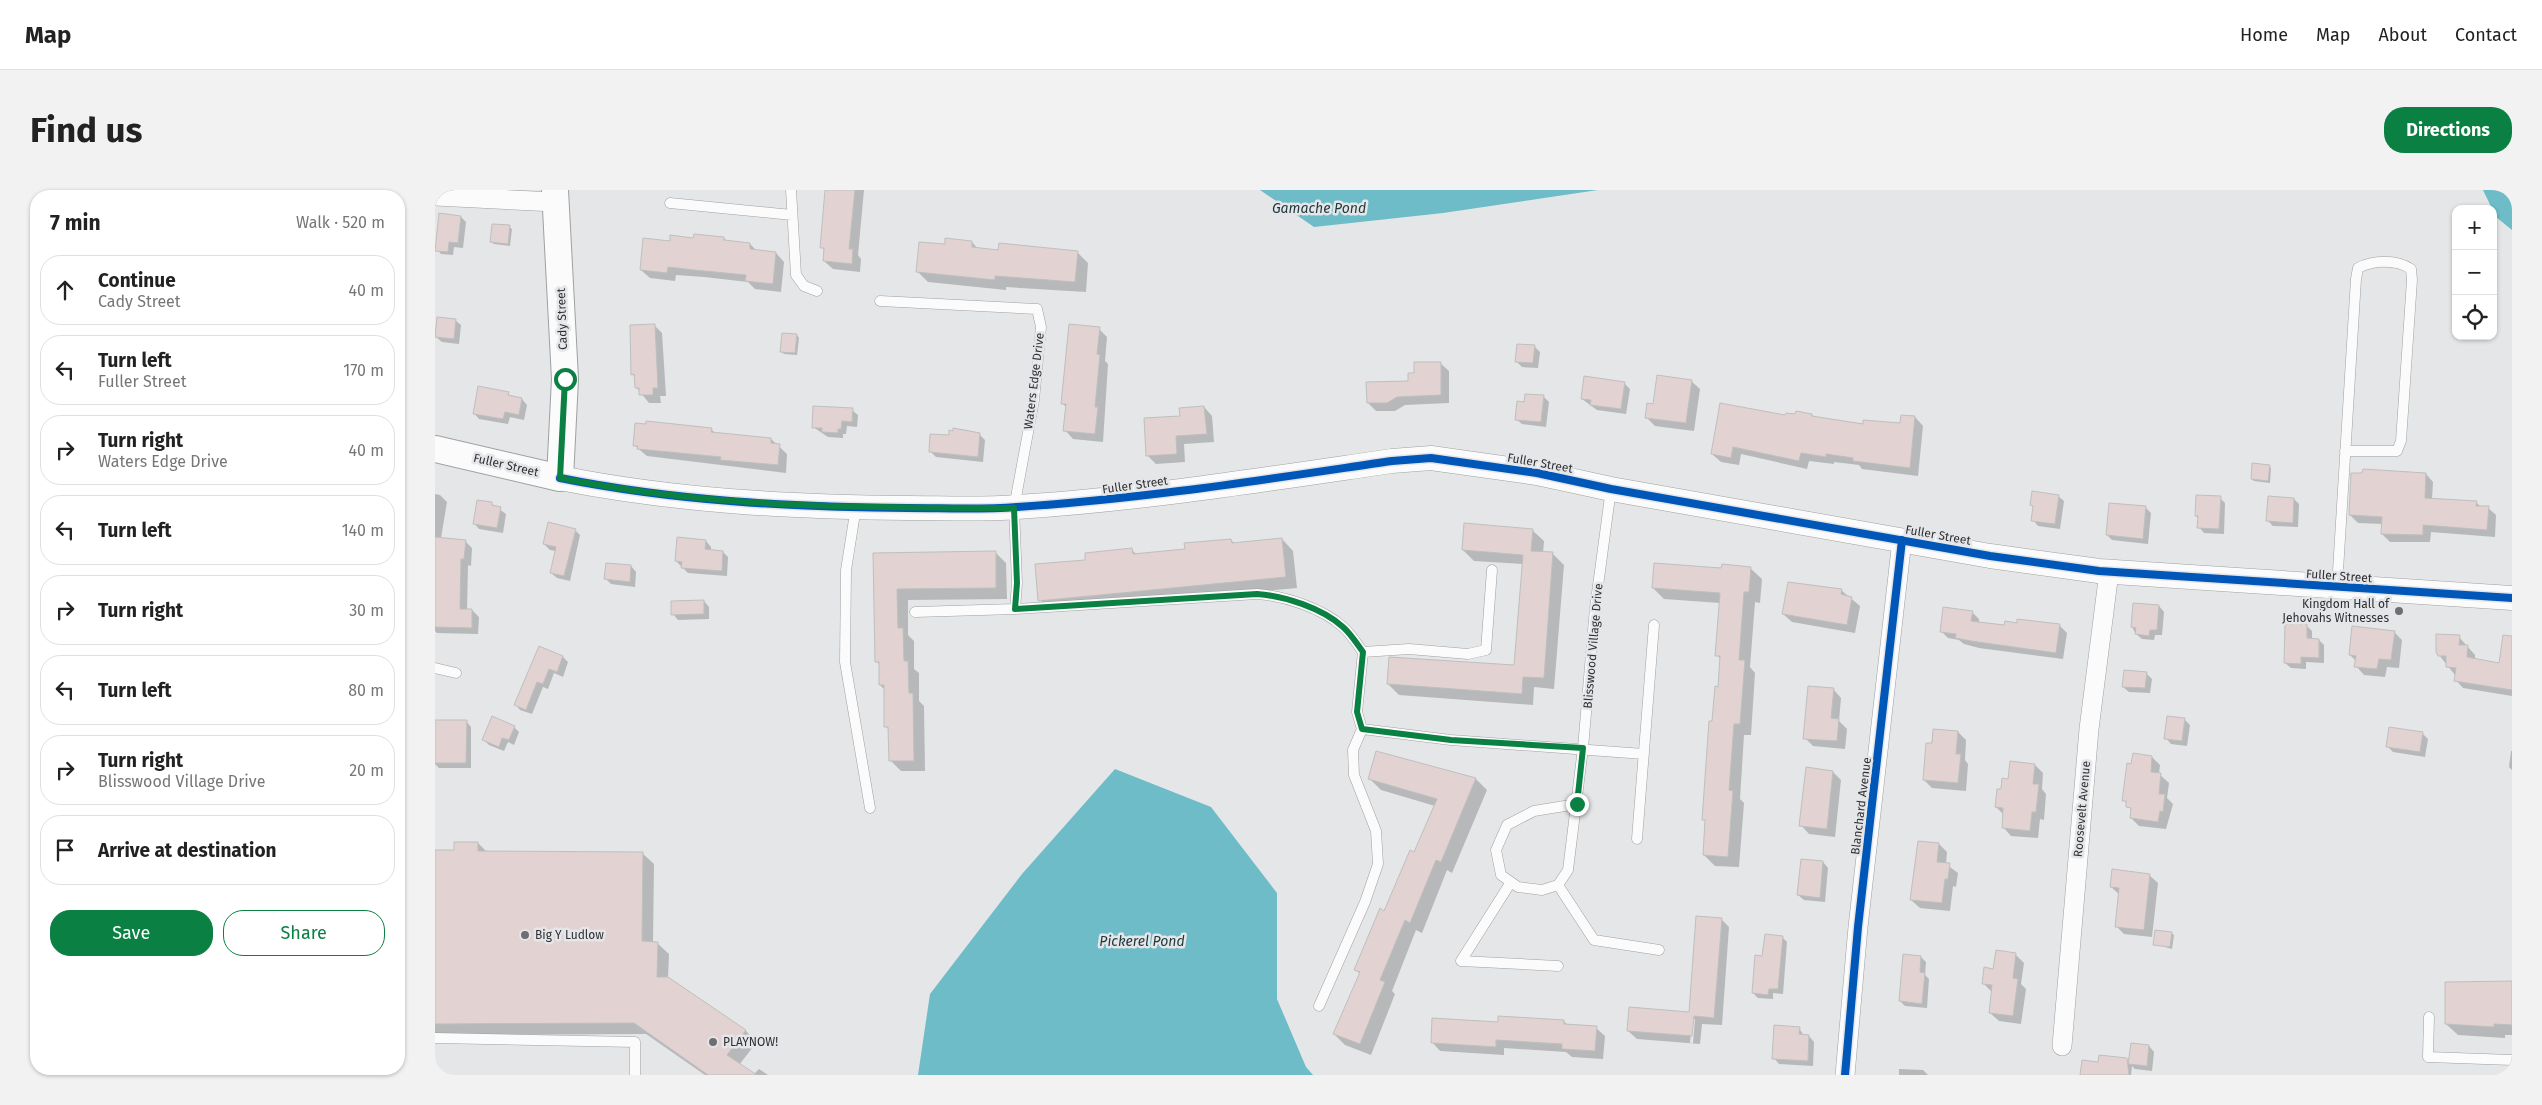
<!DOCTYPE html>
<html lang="en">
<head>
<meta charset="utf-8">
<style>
  :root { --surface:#fff; --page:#f2f2f2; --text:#222; --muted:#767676; --line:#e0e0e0; --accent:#0b8043 }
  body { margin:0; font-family:"Fira Sans",sans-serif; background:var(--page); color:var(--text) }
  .controls { position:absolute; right:15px; top:15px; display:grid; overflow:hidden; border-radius:10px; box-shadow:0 1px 4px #0004 }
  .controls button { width:45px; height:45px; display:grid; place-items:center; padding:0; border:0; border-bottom:1px solid var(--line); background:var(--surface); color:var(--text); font:25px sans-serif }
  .stop { position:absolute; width:15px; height:15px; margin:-11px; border:4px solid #0b8043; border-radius:50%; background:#fff }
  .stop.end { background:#0b8043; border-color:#fff; box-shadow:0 1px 5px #0008 }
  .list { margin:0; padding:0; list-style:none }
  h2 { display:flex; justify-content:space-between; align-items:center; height:65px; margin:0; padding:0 20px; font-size:21px }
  h2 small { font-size:16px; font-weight:400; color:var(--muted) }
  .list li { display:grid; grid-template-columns:32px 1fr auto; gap:15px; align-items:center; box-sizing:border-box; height:70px; margin:0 10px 10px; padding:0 10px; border:1px solid var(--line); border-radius:20px }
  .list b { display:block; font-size:19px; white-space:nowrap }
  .list p { margin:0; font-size:16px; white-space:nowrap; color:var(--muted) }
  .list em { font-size:16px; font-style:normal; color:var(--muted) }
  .actions { display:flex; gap:10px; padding:15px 20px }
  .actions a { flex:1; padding:11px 0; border:1px solid var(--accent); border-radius:20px; text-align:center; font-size:18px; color:var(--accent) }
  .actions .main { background:var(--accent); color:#fff }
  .icon { flex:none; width:28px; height:28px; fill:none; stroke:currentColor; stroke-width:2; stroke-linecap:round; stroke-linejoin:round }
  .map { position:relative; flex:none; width:2077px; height:885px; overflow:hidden; border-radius:20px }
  header { display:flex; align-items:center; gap:30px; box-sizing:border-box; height:70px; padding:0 25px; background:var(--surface); border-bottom:1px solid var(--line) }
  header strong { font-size:24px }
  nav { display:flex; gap:28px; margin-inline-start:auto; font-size:18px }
  .intro { display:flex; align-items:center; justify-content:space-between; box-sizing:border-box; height:120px; padding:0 30px }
  h1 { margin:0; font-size:35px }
  .button { padding:12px 22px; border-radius:20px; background:var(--accent); color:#fff; font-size:18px; font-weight:700 }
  main { display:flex; gap:30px; padding:0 30px }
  aside { flex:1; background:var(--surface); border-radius:20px; box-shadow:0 1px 4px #0004 }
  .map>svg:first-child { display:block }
</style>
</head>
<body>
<header>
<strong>Map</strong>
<nav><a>Home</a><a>Map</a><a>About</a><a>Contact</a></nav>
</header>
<div class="intro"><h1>Find us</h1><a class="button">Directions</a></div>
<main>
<aside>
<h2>7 min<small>Walk · 520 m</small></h2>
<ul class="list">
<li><svg class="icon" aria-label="ahead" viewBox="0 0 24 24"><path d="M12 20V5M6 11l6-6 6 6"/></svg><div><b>Continue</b><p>Cady Street</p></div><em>40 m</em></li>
<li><svg class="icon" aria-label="left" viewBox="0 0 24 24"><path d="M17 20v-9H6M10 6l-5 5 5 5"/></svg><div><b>Turn left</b><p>Fuller Street</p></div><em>170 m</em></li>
<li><svg class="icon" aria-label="right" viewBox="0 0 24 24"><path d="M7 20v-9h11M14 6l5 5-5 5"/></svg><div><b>Turn right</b><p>Waters Edge Drive</p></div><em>40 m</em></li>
<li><svg class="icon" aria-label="left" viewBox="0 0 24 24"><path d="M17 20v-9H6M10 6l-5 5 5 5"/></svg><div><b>Turn left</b></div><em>140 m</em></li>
<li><svg class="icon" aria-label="right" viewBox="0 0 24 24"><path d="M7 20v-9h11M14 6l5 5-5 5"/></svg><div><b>Turn right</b></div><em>30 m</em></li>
<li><svg class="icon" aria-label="left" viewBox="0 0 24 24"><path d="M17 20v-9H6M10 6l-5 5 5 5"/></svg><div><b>Turn left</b></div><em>80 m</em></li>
<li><svg class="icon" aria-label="right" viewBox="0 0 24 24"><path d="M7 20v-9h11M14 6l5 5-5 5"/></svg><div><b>Turn right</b><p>Blisswood Village Drive</p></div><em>20 m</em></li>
<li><svg class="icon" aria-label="arrive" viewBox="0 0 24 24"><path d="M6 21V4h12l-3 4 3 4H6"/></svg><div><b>Arrive at destination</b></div></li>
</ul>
<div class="actions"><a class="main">Save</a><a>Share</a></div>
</aside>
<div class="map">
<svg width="2077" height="885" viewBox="0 0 2077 885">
  <rect width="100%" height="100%" fill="#e5e6e8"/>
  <path fill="#6dbcc8" d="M825 0H1163L1008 23 879 37Z
    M2048 0H2077V40L2061 27Z
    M680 579 776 617 842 703V809L871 877 878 885H483L495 804 587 684Z"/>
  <path fill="#0003" fill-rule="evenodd" d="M392 0H429L423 65 426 69 425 82 398 79 389 71 390 61 387 57Z
    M26 27 31 32 28 58 19 57 18 65 6 64 1 58Z
    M74 37 77 39 75 56 59 54 56 52Z
    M289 48 292 51 315 54 322 61 341 63 349 72 346 102 320 99 313 92 269 87 241 85 240 91 215 88 206 80 236 53Z
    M537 52 543 59 565 61 642 62 653 73 651 102 571 97V100L493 92 482 81 511 56Z
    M20 130 26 135 24 154 7 152 1 147Z
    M219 135 227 143 231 206H225L226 213H214L201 197V188L197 184Z
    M664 139 672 147 670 171 673 174 668 252 638 249 630 240 632 218 627 213Z
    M362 145 364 148 362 165 349 164 346 161Z
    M1099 156 1105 162 1103 178 1087 177 1081 171Z
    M1005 173 1014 181V213L970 215 960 221H941L933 213 974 192 980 185Z
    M1256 191 1265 199 1259 241 1220 236 1211 227 1219 215Z
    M1189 193 1195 199 1191 224 1162 220 1147 209Z
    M73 204 77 207 87 209 92 215 89 230 75 227 73 234 44 229 39 223Z
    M1091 205 1109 207 1114 212 1111 237 1087 234 1081 229 1090 213Z
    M769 217 777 226 779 252 749 254 750 272 721 274 712 265 746 227Z
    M417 220 423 225 422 237 412 236 411 244H408V248L393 247 378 237Z
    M1377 225 1380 228 1429 235H1466L1480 227 1488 236 1483 286 1427 279 1424 275 1399 272V274L1374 271 1372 279 1306 264 1304 275 1286 272 1277 264 1351 226Z
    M276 239 280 243 336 249 352 264 351 283 212 266 199 255Z
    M520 239 533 240 536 244H544L550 250 548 272 501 267 495 261 515 247Z
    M1834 276 1836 278 1835 293 1819 291 1817 289Z
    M1991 284 1998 292 1997 309 2041 312 2046 317 2053 318 2061 325 2060 347 1996 342 1995 352H1955L1947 344 1948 334 1923 333 1915 325Z
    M0 304 5 305 12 312 6 348 30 351 37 358 36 376 33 375 32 420H37L44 427 43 444 2 443 0 441Z
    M1623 306 1629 311 1625 339 1603 336 1598 330 1599 318 1596 315Z
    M1785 308 1790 313 1789 344 1769 343 1764 337V329L1761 326Z
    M1859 309 1864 314 1863 337 1838 336 1832 330Z
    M57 314 71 324 68 343 44 339 39 333Z
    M1711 318 1716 323 1713 354 1677 350 1672 345Z
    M140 340 145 345 135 391 122 388 116 383 121 361 115 360 109 354Z
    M1097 340 1109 351 1108 363H1117L1129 375 1119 499 1099 497 1098 515 964 505 953 494 1081 476 1088 374 1039 371 1028 360Z
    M847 349 858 361 862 398 616 421 605 410 652 371 697 360 702 365 751 360 796 350 800 354Z
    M271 351 276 357V361L288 362 293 367 292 386 253 383 241 371Z
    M560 362 571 373 572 409 473 410V445L479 451V479L484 483V511L489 516 490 581H466L455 570V540L450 536V500L445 495V475L441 471 439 364Z
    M196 376 201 382 200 397 176 394 171 389Z
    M1315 378 1327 389 1325 413 1320 412 1315 477 1320 483 1316 545H1309L1305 609 1309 613 1304 677 1280 676 1269 665 1271 632 1268 629 1284 498 1286 470 1282 465 1285 413 1229 409 1218 398 1287 379Z
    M1406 400 1425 416 1420 443 1357 432 1348 424Z
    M269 411 274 417V429L243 430 238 424Z
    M1700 414 1724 416 1729 422 1727 445H1720L1719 450 1707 449 1701 444 1697 437Z
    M1537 422 1544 429V434L1570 437 1625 436 1632 443 1628 469 1544 458 1529 454 1524 450 1513 448 1506 441Z
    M1872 436 1877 441V450H1884L1889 455V473L1871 472V479L1856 478 1850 473Z
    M1959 442 1967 450 1964 478 1952 477 1950 487 1929 485 1921 476V471L1915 465Z
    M2024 447 2040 465V470L2065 474 2077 469V506L2028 498 2021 490 2020 485 2004 465Z
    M105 458 128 467 133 472 128 487 119 483 113 499 108 497 97 524 85 520 80 514Z
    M1711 483 1717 489 1715 503 1694 502 1688 497Z
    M1398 499 1406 508 1404 531 1412 539 1410 559 1378 556 1370 548Z
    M1749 529 1755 535 1752 556 1736 554 1731 548Z
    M0 531H31L36 537V578H4L0 574Z
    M79 537 84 542 79 555 73 552 69 561 54 555 48 549Z
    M1499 540 1523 542 1531 550 1530 570 1533 574 1531 601 1497 598 1489 590Z
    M1987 543 1993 549 1990 567 1958 562 1953 557Z
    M2076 561H2077V580L2074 577Z
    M942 563 1041 589 1052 600 1017 683 1012 680 987 743 981 740 957 801 960 804 936 865 910 855 899 844 925 784 920 779 980 663 1000 616 946 600 935 589Z
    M1717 567 1725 575 1724 584 1734 593 1732 608 1738 614 1731 639 1704 636 1696 628 1697 621 1689 610 1697 575Z
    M1600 575 1608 583 1607 599 1611 604 1609 630 1605 629 1603 648 1576 646 1568 637 1569 625 1561 617 1574 590Z
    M1398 582 1406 590 1400 647 1374 644 1366 635Z
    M43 653 52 662 207 663 219 674 218 753H222L234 764 233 788 311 841 322 852 304 875 319 884 324 879 333 885H270L211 844 0 845V661H21Z
    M1504 654 1512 662 1511 674 1523 683 1521 697 1518 696 1515 721 1485 718 1476 710Z
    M1367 670 1388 672 1393 678 1390 712 1369 710 1363 705Z
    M1714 685 1723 693 1717 747 1689 744 1681 736 1685 705 1676 697Z
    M1286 729 1294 737 1287 835 1267 834 1265 854 1202 849 1193 841 1255 823ZM1257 829H1260L1258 853H1255Z
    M1736 743 1739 745 1737 759 1720 754Z
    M1347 747 1352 752 1348 804 1338 803V809L1323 808 1318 803 1328 767Z
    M1580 764 1589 773 1586 794 1591 799 1586 834 1564 831 1555 823 1557 802 1548 793 1559 780Z
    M1486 767 1491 772 1490 785 1494 789 1492 818 1470 816 1465 811Z
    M2077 792V845H2070V848L2023 845 2011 834Z
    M1129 831 1133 836 1161 838 1170 846 1168 869 1137 867 1131 862 1069 858V865L1005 861 997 852 1064 833Z
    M1364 838 1369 846H1374L1379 852 1378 876 1344 874 1339 868Z
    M1714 856 1719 862 1717 881 1700 879 1697 876 1696 885H1646L1691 869 1695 873Z
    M1464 879 1488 880 1493 885H1464Z"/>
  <path fill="#e2d2d1" stroke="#bfbfbf" d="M390 0H420L414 59H418L417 74 388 71 389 58H385Z
    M4 23 26 26 23 53 14 52 13 62 0 61Z
    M57 34 75 35 73 54 55 52Z
    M259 44 289 47V50L315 53V59L341 62 338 94 310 91 311 85 259 80 233 77 232 83 205 80 208 48 235 51V45L258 48Z
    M510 48 537 51V57L563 60 564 53 643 61 640 92 560 86V90L481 82 484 52 510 54Z
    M2 127 21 129 19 149 0 147Z
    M220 134 223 198H218V205H204V198H200L199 184 196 185 195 135Z
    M634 134 665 137 662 164 665 165 660 217H663L660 244 628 241 631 214H626Z
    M347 143 362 144 360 163 345 162Z
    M1082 154 1100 155 1098 173 1080 172Z
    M979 172H1006V205L962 207 952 213H932L931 192 973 191V183H979Z
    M1222 185 1257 190 1251 233 1210 228 1212 213 1218 214Z
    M1149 186 1190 192 1186 219 1155 215 1156 210 1146 209Z
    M43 196 74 202 73 205 87 208 84 225 70 222 68 229 38 224Z
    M1090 204 1109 205 1106 232 1080 230 1082 211 1089 212Z
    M1285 213 1350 225 1351 223 1360 224 1361 221 1377 224V226L1428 234V230L1465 233 1466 225 1480 226 1475 278 1418 271V268L1391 264V267L1366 263 1364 271 1298 257 1296 268 1276 264Z
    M378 216 418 218 417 232 407 231 406 239H403V243L387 242V238H377Z
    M769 216 772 244 741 246 742 264 711 266 709 228 745 226 744 218Z
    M211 231 277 238 276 242 336 248V253L345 254 343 275 285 270 286 267 202 259 203 256H198L200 233 211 234Z
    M518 238 545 243 543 267 494 262 495 244 514 245V240L518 241Z
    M1817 273 1835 275 1833 291 1816 289Z
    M1928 279 1991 283 1990 308 2042 311 2041 316H2054L2052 340 1988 335V345L1946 344 1947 327 1914 325 1916 283H1927Z
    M1597 301 1624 305 1620 334 1596 331 1598 316 1595 315Z
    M1761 305 1786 306 1784 339 1762 338 1763 326H1760Z
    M1833 306 1859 308 1858 333 1831 331Z
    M42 310 57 312V315L66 317 62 338 38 334Z
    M1674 313 1711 316 1708 349 1671 345Z
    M113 332 141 339 129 386 115 383 121 357 108 354Z
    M1029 333 1098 339 1096 361 1118 362 1109 488 1088 487 1087 504 952 494 954 467 1079 475 1088 365 1027 360Z
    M0 347 31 350 29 369H26L25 419H37V438L0 437Z
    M242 347 271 350 270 359 288 361 287 381 246 378 247 372 240 371Z
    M847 348 851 387 603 411 600 374 650 370V363L697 358 698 364 750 359 749 353 796 349 797 353Z
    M561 361V398L462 399 463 438H468L469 471H473L474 503H478L479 571H454L453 537H449V495H444V472H440L438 363Z
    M171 373 196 375 195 392 169 389Z
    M1219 373 1286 378 1287 374 1316 377 1314 402H1309L1304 470H1310L1305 534H1299L1294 600 1298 601 1293 667 1268 665 1270 630H1267L1274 531H1277L1280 496 1283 497 1285 466H1280L1285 403 1217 398Z
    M1353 392 1407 399 1406 404 1417 407 1412 435 1347 424Z
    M269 410V424L236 425V411Z
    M1698 413 1724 415 1722 440H1715L1714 446 1700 444 1701 438 1696 437Z
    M1508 417 1538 421 1536 431 1569 435 1570 431 1582 433V429L1625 434 1621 463 1536 451 1520 448 1521 444 1505 442Z
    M1850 434H1872V448L1884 449V468L1866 467V474L1849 473Z
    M1917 436 1960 441 1956 470 1944 469 1942 479 1919 477 1921 466 1914 465Z
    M2001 444 2025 445 2024 455H2033L2032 467 2064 473 2068 445 2077 446V500L2019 491 2021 478 2011 477V466H2003L2001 462Z
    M104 456 128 466 122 482 114 479 108 494 102 492 91 520 79 515Z
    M1689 480 1712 482 1710 498 1687 497Z
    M1373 496 1399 498 1396 528 1404 529 1402 551 1368 549Z
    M57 526 80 536 74 550 67 548 64 557 47 550Z
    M1732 526 1750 528 1747 551 1729 549Z
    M0 530H32L31 573H0Z
    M1954 537 1988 542 1985 562 1951 557Z
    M1498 539 1523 541 1521 564H1526L1523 593 1488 590 1491 553H1497Z
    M941 561 1041 588 1006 672 1001 670 975 733 970 730 945 790 950 792 925 854 898 844 925 782 919 780 945 718 949 721 975 660 979 662 1002 609 933 589Z
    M1698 563 1717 566 1716 582 1726 583 1724 604H1730L1728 622 1725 621 1723 632 1695 628 1696 618 1691 617V611H1687L1692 573 1696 574Z
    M1575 571 1600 574 1598 594H1604L1601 622H1597L1595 641 1567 638 1568 618 1560 617 1562 599H1566L1567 588 1573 589Z
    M1371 577 1398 581 1392 639 1364 636Z
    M1483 651 1504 653 1502 672 1515 673 1513 689H1510L1507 713 1475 710Z
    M19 652H43V661L208 662 207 751 223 752 222 787H233L311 840 292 865 322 885H273L199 833 0 834V660H19Z
    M1366 669 1388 671 1385 708 1362 705Z
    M1677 679 1715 684 1709 740 1680 737 1684 698 1675 697Z
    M1261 726 1287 728 1279 828 1259 826 1257 846 1192 841 1194 817 1254 822Z
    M1720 740 1737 742 1735 757 1718 755Z
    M1330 744 1348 746 1343 799H1334L1333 805 1317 803 1320 765 1327 766Z
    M1561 760 1581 763 1578 788 1583 789 1578 826 1554 823 1557 795 1547 794 1549 777 1558 779Z
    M1468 764 1486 766 1485 782 1490 783 1487 814 1464 811Z
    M2077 791V835L2059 834V837L2010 834V792Z
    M1063 826 1129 830V834L1162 836 1160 861 1127 859V854L1061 850V857L996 853 997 828 1063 832Z
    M1339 835 1365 837 1364 844 1374 845 1373 871 1337 869Z
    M1696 853 1714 855 1712 876 1693 874Z
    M1664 865 1692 868 1694 885H1645L1647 870 1663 872Z"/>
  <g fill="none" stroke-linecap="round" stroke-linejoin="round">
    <g stroke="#9fa0a1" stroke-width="11">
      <path id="service" d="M356 0 361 85 369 96 382 101
        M235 13 357 25
        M445 111 602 119 606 137 599 210 579 318 582 393 580 419
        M421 317 411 380 410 472 435 618
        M1902 397 1921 89 1923 78C1938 70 1961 69 1976 79L1977 90 1966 251 1962 261H1910
        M480 422 580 419 822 404C850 406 887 418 908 437 916 444 922 454 928 462L922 522 927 539 1016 550 1209 564
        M928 462 974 459 1033 464 1051 460 1057 380
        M0 478 21 483
        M1142 614 1099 621 1072 635 1061 660 1066 685 1083 697 1107 700 1123 695 1133 680 1148 558 1160 418 1176 299
        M1202 649 1219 435
        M1076 692 1026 771 1123 776
        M1123 695 1159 750 1224 760
        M884 816 930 712 943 674 941 641 919 585 918 560 927 539
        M1994 827 1993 867 2077 870
        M0 848 200 852V885"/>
    </g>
    <g stroke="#9fa0a1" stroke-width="20">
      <path id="minor" d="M0 6 120 12
        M1627 856 1654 539 1674 382
        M1410 885 1423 737 1467 350"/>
    </g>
    <g stroke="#9fa0a1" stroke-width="25">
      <path id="tertiary" d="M125 288C240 311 356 317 472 318 508 318 545 320 582 317 707 309 833 289 957 271L996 268 1102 283 1176 299 1555 366 1664 381 2077 408"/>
    </g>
    <g stroke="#9fa0a1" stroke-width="28">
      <path id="secondary" d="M0 259 125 288 130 189 120 0"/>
    </g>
    <use href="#service" stroke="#fbfbfc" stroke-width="10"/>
    <use href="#minor" stroke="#fbfbfc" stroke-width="19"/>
    <use href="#tertiary" stroke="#fbfbfc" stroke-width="24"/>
    <use href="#secondary" stroke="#fbfbfc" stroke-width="26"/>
    <g stroke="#e4e6e9" stroke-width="11">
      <path id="cycleway" d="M125 288C240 311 356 317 472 318 508 318 545 320 582 317 707 309 833 289 957 271L996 268 1102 283 1176 299 1555 366 1664 381 2077 408
        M1410 885 1423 737 1467 350"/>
    </g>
    <use href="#cycleway" stroke="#0057b8" stroke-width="8"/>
  </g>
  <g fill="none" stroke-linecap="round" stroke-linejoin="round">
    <path stroke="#0b8043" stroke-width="6" d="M130 189 125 288C275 318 427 318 579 318L582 393 580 419 822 404C850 406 887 418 908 437 916 444 922 454 928 462L922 522 927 539 1016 550 1148 558 1142 614"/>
  </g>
  <g fill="#6f6f71" stroke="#e4e6e9" stroke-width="2">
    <circle cx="1964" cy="421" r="5"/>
    <circle cx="90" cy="745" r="5"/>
    <circle cx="278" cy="852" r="5"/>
  </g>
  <g text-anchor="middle" stroke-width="5" stroke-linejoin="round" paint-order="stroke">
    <g font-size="12" fill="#2f2f31" stroke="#e4e6e9">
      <text transform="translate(127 129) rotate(-92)" y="4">Cady Street</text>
      <text transform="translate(599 191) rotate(-83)" y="4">Waters Edge Drive</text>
      <text transform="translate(1105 273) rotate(10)" y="4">Fuller Street</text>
      <text transform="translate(71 275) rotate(13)" y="4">Fuller Street</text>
      <text transform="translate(700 295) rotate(-8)" y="4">Fuller Street</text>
      <text transform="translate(1503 345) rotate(10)" y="4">Fuller Street</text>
      <text transform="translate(1904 386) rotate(4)" y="4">Fuller Street</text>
      <text transform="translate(1158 456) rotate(-85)" y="4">Blisswood Village Drive</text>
      <text transform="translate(1426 616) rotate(-83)" y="4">Blanchard Avenue</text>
      <text transform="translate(1647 619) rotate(-85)" y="4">Roosevelt Avenue</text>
    </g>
    <g font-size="12" fill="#2f2f31" stroke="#e4e6e9" text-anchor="start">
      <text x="1954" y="418" text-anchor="end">Kingdom Hall of<tspan x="1954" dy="14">Jehovahs Witnesses</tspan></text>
      <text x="100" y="749">Big Y Ludlow</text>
      <text x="288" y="856">PLAYNOW!</text>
    </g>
    <g font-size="14" font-style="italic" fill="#1e373b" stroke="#e4e6e9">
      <text x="884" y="23">Gamache Pond</text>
      <text x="707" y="756">Pickerel Pond</text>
    </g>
  </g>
</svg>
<div class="controls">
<button>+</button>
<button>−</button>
<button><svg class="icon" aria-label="locate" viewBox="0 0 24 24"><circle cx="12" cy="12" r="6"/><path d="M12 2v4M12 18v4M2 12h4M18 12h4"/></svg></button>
</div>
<div class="stop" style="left:130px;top:189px"></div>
<div class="stop end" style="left:1142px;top:614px"></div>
</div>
</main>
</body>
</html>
